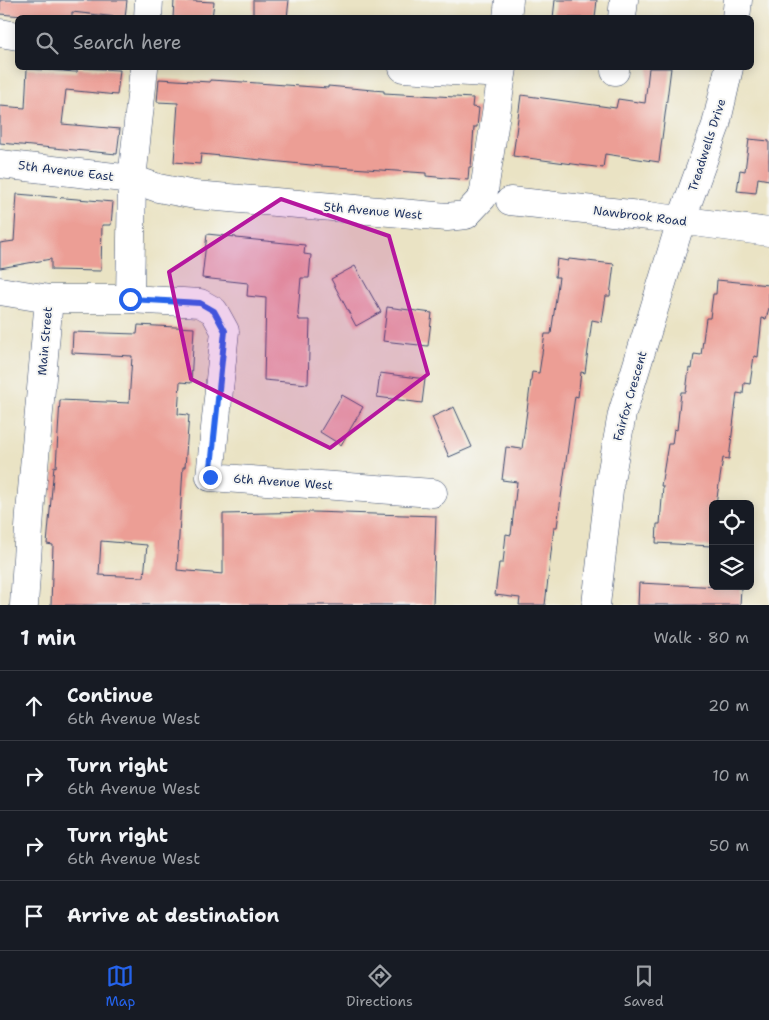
<!DOCTYPE html>
<html lang="en">
<head>
<meta charset="utf-8">
<style>
  :root { --surface:#171b24; --page:#242831; --text:#f1f3f6; --muted:#9ea1a6; --line:#363941; --accent:#2563eb }
  body { margin:0; font-family:"Shantell Sans",sans-serif; background:var(--page); color:var(--text) }
  .controls { position:absolute; right:15px; bottom:15px; display:grid; overflow:hidden; border-radius:8px; box-shadow:0 2px 12px #0003 }
  .controls button { width:45px; height:45px; display:grid; place-items:center; padding:0; border:0; border-bottom:1px solid var(--line); background:var(--surface); color:var(--text); font:25px sans-serif }
  .stop { position:absolute; width:15px; height:15px; margin:-11px; border:4px solid #2563eb; border-radius:50%; background:#fff }
  .stop.end { background:#2563eb; border-color:#fff; box-shadow:0 1px 5px #0008 }
  .list { margin:0; padding:0; list-style:none }
  h2 { display:flex; justify-content:space-between; align-items:center; height:65px; margin:0; padding:0 20px; font-size:21px }
  h2 small { font-size:16px; font-weight:400; color:var(--muted) }
  .list li { display:grid; grid-template-columns:32px 1fr auto; gap:15px; align-items:center; box-sizing:border-box; height:70px; padding:0 20px; border-top:1px solid var(--line) }
  .list b { display:block; font-size:19px; white-space:nowrap }
  .list p { margin:0; font-size:16px; white-space:nowrap; color:var(--muted) }
  .list em { font-size:16px; font-style:normal; color:var(--muted) }
  .icon { flex:none; width:28px; height:28px; fill:none; stroke:currentColor; stroke-width:2; stroke-linecap:round; stroke-linejoin:round }
  .map { position:relative; flex:none; width:769px; height:605px; overflow:hidden }
  .search { position:absolute; background:var(--surface); box-shadow:0 2px 12px #0003; left:15px; right:15px; top:15px; height:55px; display:flex; align-items:center; gap:12px; box-sizing:border-box; padding:0 18px; border-radius:8px; color:var(--muted); font-size:19px }
  .sheet { height:345px; background:var(--surface) }
  nav { display:flex; justify-content:space-around; align-items:center; box-sizing:border-box; height:70px; border-top:1px solid var(--line); background:var(--surface); font-size:14px; color:var(--muted) }
  nav a { display:grid; justify-items:center; gap:2px }
  nav .on { color:var(--accent) }
  .map>svg:first-child { display:block }
</style>
</head>
<body>
<div class="map">
<svg width="769" height="605" viewBox="0 0 769 605">
  <rect width="100%" height="100%" fill="#f6f6f2"/>
  <filter id="ink" filterUnits="userSpaceOnUse"><feTurbulence type="fractalNoise" baseFrequency=".02" numOctaves="2"/><feDisplacementMap in="SourceGraphic" scale="10" xChannelSelector="R" yChannelSelector="G"/><feConvolveMatrix kernelMatrix="1 2 1 2 8 2 1 2 1" color-interpolation-filters="sRGB"/></filter>
  <filter id="wash" filterUnits="userSpaceOnUse"><feTurbulence type="fractalNoise" baseFrequency=".0096" numOctaves="4" result="noise"/><feDisplacementMap in="SourceGraphic" scale="20" xChannelSelector="R" yChannelSelector="G"/><feGaussianBlur stdDeviation="1.12" result="paint"/><feColorMatrix in="noise" values="0 0 0 0 0 0 0 0 0 0 0 0 0 0 0 0 0 1.4 0 .05"/><feComposite in="paint" operator="in"/></filter>
  <g filter="url(#wash)">
    <rect width="100%" height="100%" fill="#eae3c4"/>
    <g id="blocks">
      <path fill="#ec9e95" fill-rule="evenodd" d="M0 0H127L125 18 72 12V18H44L0 14Z
        M174 0 214 2 212 18H173Z
        M253 0H289L287 18H253Z
        M555 0H597L595 18H553Z
        M78 68 120 70 117 95 66 90 62 124 120 129 117 154 0 143V106L25 108 27 69 77 72Z
        M649 68H671L659 162 605 154 603 168 513 156 521 95 616 108 618 99 645 103Z
        M159 79 210 82V80L243 82 328 88V86L384 91V93L473 98 472 107 479 108 477 127H474L471 167H469L468 180 426 176V173L321 166 201 154 200 164 174 162 178 103 157 102Z
        M749 139 769 141V180L758 178 756 193 737 191 740 170 745 171Z
        M17 194 113 202 111 225H102L101 271 51 270V259L0 268V243L14 241Z
        M207 234 236 237V238L305 245 304 254 311 255 309 278H301L298 313 299 320H310L308 384 264 380 266 298 247 296 248 283 202 278Z
        M557 259 568 261 569 259 614 264 610 296H606L602 322 592 320 585 373 581 372 578 397 575 396 557 527H554L545 605H519L520 598 495 595 499 563H503L506 534 511 535 517 482 502 480 506 447 522 449 532 372 539 373 545 334H551L559 277H555Z
        M355 266 381 312 356 326 331 279Z
        M717 280 769 285V308L766 319 762 318 758 357 754 356 750 384 744 383 743 394 737 393 729 459 723 458 716 504H713L711 546 656 543 657 524H660L663 486H661L668 444H672L674 429 677 430 681 392H686L689 368 692 369 694 354 701 355 706 318H710L713 294H716Z
        M387 307 432 313 428 346 383 341Z
        M138 325 194 328 191 383 180 382 178 414 189 415 185 467H183L177 570 223 574V514L313 512 436 516 433 605H51L53 545 47 544 54 466 56 467 60 400 129 403 132 356 72 353 73 332 137 334ZM101 541 147 545 144 577 99 575Z
        M380 373 425 379 422 403 377 397Z
        M342 395 363 407 341 445 320 432Z
        M454 407 472 447 449 457 432 417Z
        M639 583 741 588 740 605H638Z"/>
    </g>
  </g>
  <g filter="url(#ink)">
    <use href="#blocks" fill-opacity="0" stroke="#3a4a6d" stroke-width="1"/>
    <g fill="none" stroke-linecap="round" stroke-linejoin="round">
      <g stroke="#3a4a6d" stroke-width="29">
        <path id="minor" d="M148 18 149 0
          M507 18 509 0
          M622 18 624 0
          M736 18 738 0
          M0 33 18 36
          M403 68 502 74
          M615 71V68
          M0 164 132 179 158 188 195 195 447 217 466 215 483 197 503 68
          M510 201 649 216 769 232
          M0 291 49 299H130L200 303 214 311 225 331 210 477 433 493
          M130 299 132 179 144 68
          M24 605 30 513 49 299
          M596 605 610 481 622 414 681 221 716 125 729 68"/>
      </g>
      <use href="#minor" stroke="#fff" stroke-width="28"/>
    </g>
  </g>
  <g fill="none" stroke-linecap="round" stroke-linejoin="round" filter="url(#ink)">
    <path stroke="#2563eb" stroke-width="6" d="M130 299 200 303 214 311 225 331 210 477"/>
  </g>
  <path fill="#b5179e" fill-opacity="0.2" stroke="#b5179e" stroke-width="4" stroke-linejoin="round" d="M281 199 389 236 428 374 330 448 191 379 169 272Z"/>
  <g text-anchor="middle" stroke-width="4" stroke-linejoin="round" paint-order="stroke">
    <g font-size="12" fill="#1b2f5e" stroke="#f6f6f2">
      <text transform="translate(707 145) rotate(-72)" y="4">Treadwells Drive</text>
      <text transform="translate(66 171) rotate(7)" y="4">5th Avenue East</text>
      <text transform="translate(373 211) rotate(5)" y="4">5th Avenue West</text>
      <text transform="translate(640 216) rotate(7)" y="4">Nawbrook Road</text>
      <text transform="translate(45 341) rotate(-85)" y="4">Main Street</text>
      <text transform="translate(630 396) rotate(-74)" y="4">Fairfox Crescent</text>
      <text transform="translate(283 482) rotate(4)" y="4">6th Avenue West</text>
    </g>
  </g>
</svg>
<div class="controls">
<button><svg class="icon" aria-label="locate" viewBox="0 0 24 24"><circle cx="12" cy="12" r="6"/><path d="M12 2v4M12 18v4M2 12h4M18 12h4"/></svg></button>
<button><svg class="icon" aria-label="layers" viewBox="0 0 24 24"><path d="M12 4l9 5-9 5-9-5zM3 14l9 5 9-5"/></svg></button>
</div>
<div class="stop" style="left:130px;top:299px"></div>
<div class="stop end" style="left:210px;top:477px"></div>
<div class="search"><svg class="icon" aria-label="search" viewBox="0 0 24 24"><circle cx="10" cy="10" r="6"/><path d="M15 15l6 6"/></svg>Search here</div>
</div>
<section class="sheet">
<h2>1 min<small>Walk · 80 m</small></h2>
<ul class="list">
<li><svg class="icon" aria-label="ahead" viewBox="0 0 24 24"><path d="M12 20V5M6 11l6-6 6 6"/></svg><div><b>Continue</b><p>6th Avenue West</p></div><em>20 m</em></li>
<li><svg class="icon" aria-label="right" viewBox="0 0 24 24"><path d="M7 20v-9h11M14 6l5 5-5 5"/></svg><div><b>Turn right</b><p>6th Avenue West</p></div><em>10 m</em></li>
<li><svg class="icon" aria-label="right" viewBox="0 0 24 24"><path d="M7 20v-9h11M14 6l5 5-5 5"/></svg><div><b>Turn right</b><p>6th Avenue West</p></div><em>50 m</em></li>
<li><svg class="icon" aria-label="arrive" viewBox="0 0 24 24"><path d="M6 21V4h12l-3 4 3 4H6"/></svg><div><b>Arrive at destination</b></div></li>
</ul>
</section>
<nav>
<a class="on"><svg class="icon" aria-label="map" viewBox="0 0 24 24"><path d="M3 6l6-2 6 2 6-2v14l-6 2-6-2-6 2zM9 4v14M15 6v14"/></svg>Map</a>
<a><svg class="icon" aria-label="directions" viewBox="0 0 24 24"><path d="M12 3l9 9-9 9-9-9zM9 14v-3h6M13 9l2 2-2 2"/></svg>Directions</a>
<a><svg class="icon" aria-label="saved" viewBox="0 0 24 24"><path d="M7 4h10v16l-5-4-5 4z"/></svg>Saved</a>
</nav>
</body>
</html>
